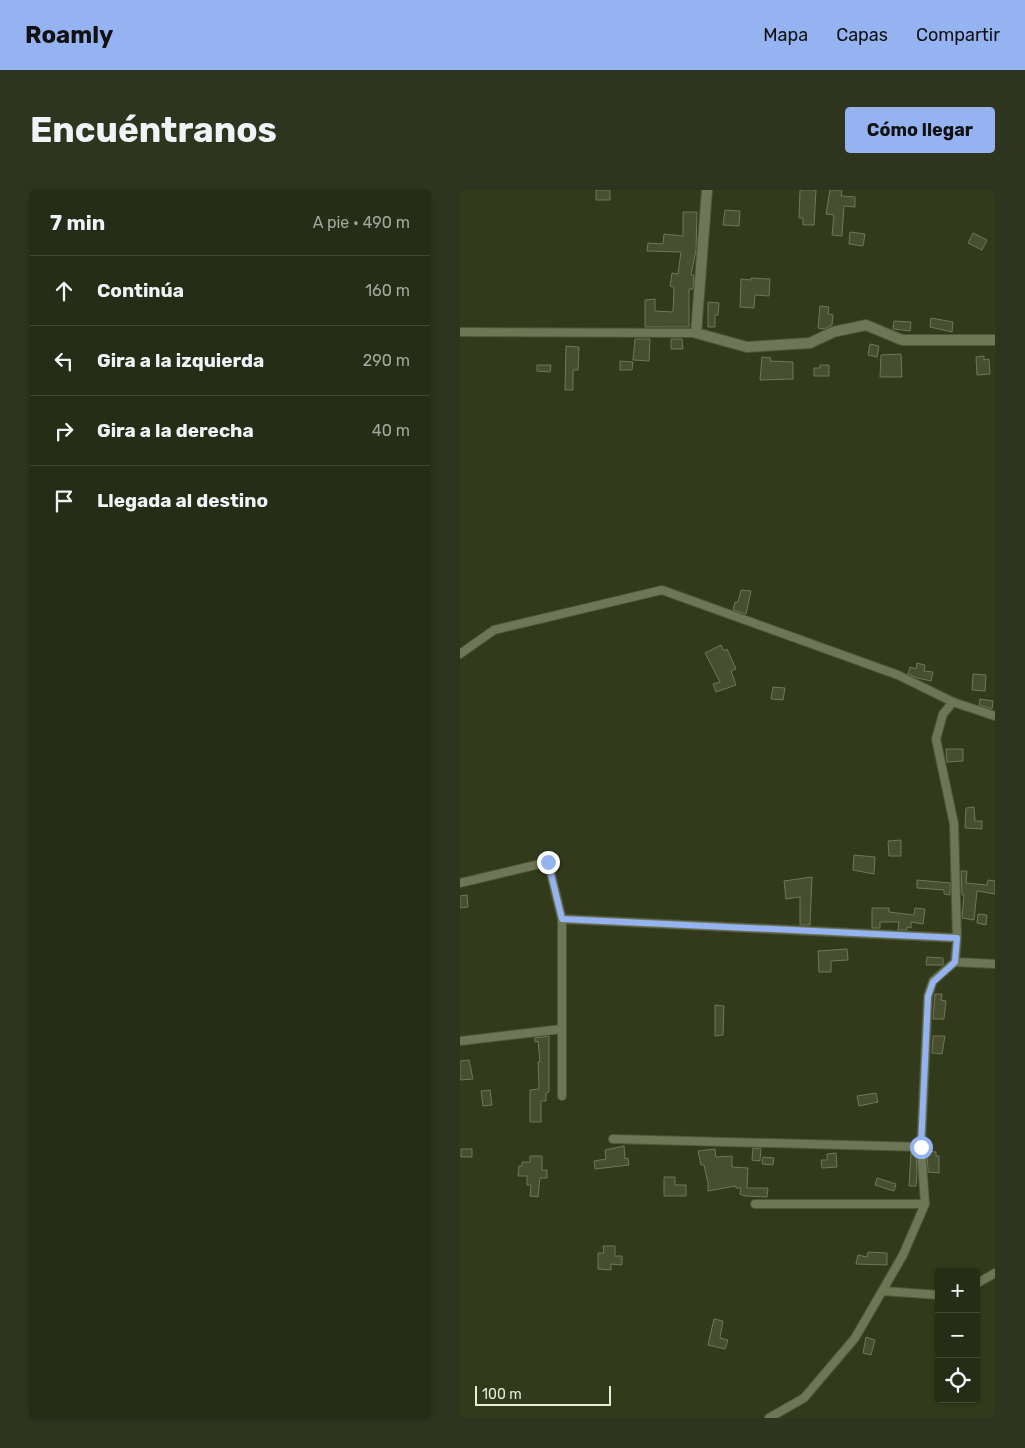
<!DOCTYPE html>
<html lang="es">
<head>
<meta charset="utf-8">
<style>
  :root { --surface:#262c15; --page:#2e341e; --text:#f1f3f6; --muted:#a4a7a0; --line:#424834; --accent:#95b2f1 }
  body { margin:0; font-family:Rubik,sans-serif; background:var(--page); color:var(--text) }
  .controls { position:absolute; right:15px; bottom:15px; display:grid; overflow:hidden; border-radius:5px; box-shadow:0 1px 4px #0004 }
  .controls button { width:45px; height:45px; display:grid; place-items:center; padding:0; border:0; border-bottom:1px solid var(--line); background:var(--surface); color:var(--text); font:25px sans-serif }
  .scale { position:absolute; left:15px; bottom:12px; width:136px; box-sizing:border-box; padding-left:5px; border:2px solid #e6ecda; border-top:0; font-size:14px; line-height:18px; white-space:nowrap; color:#e6ecda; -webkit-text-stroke:4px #333a1c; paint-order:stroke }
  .stop { position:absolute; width:15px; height:15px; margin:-11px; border:4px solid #95b2f1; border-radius:50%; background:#fff }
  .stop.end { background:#95b2f1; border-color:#fff; box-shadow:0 1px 5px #0008 }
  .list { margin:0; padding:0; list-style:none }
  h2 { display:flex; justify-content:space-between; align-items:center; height:65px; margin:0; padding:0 20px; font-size:21px }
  h2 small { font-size:16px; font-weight:400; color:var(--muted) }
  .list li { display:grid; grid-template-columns:32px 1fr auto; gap:15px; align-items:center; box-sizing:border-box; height:70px; padding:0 20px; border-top:1px solid var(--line) }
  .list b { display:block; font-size:19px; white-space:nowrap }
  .list em { font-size:16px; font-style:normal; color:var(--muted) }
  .icon { flex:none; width:28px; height:28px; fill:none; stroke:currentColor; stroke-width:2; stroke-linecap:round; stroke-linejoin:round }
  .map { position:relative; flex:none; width:535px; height:1228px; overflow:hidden; border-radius:5px }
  header { display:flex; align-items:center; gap:30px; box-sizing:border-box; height:70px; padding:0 25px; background:var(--accent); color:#111 }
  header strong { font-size:24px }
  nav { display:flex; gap:28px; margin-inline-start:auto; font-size:18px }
  .intro { display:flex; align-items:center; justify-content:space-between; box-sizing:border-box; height:120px; padding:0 30px }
  h1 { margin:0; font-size:35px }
  .button { padding:12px 22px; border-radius:5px; background:var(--accent); color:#111; font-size:18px; font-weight:700 }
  main { display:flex; gap:30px; padding:0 30px }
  aside { flex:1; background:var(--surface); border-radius:5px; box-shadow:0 1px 4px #0004 }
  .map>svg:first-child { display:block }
</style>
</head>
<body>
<header>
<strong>Roamly</strong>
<nav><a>Mapa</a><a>Capas</a><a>Compartir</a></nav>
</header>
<div class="intro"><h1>Encuéntranos</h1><a class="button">Cómo llegar</a></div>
<main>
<aside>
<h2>7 min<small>A pie · 490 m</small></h2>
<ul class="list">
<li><svg class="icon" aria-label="ahead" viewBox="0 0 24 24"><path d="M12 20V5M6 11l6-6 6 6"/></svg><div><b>Continúa</b></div><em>160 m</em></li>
<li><svg class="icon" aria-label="left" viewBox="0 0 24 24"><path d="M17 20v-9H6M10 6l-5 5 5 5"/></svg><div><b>Gira a la izquierda</b></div><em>290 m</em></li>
<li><svg class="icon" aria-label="right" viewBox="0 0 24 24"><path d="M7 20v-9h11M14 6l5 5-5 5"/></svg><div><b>Gira a la derecha</b></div><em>40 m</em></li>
<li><svg class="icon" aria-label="arrive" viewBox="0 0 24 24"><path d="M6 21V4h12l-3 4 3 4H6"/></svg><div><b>Llegada al destino</b></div></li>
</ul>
</aside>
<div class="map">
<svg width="535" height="1228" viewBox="0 0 535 1228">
  <rect width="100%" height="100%" fill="#333a1c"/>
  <path fill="#474f30" stroke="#6e7757" d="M136 0H150V10H136Z
    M340 0H356L354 35H343V28H339Z
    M370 0H382L381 6 395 7V17L384 16 382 46 372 45 374 25 366 24Z
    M265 20 280 21 279 36 263 35Z
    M223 22H237L236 60 231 85H234L233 99H229V137H185V110L195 109V121L213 122 214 97 210 96 212 83 218 84 221 62 187 61 188 53 203 54 204 44 223 46Z
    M390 42 405 44 403 56 389 54Z
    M513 43 527 50 522 60 508 53Z
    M291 88 310 89 309 106 295 105 294 118 280 117 281 89 291 90Z
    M248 112 259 113 258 125H255V137H248Z
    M360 116 369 117 368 124 373 125 372 135 364 139 358 138Z
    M471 128 493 132 492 142 470 137Z
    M434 131 451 132 450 141 433 139Z
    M175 149H190L189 171 173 170Z
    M211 149H222L223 159H211Z
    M410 154 419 156 417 167 408 165Z
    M106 156 119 157 118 180H113V200H105Z
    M441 164 442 187H420L421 165Z
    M524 166V170L529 169 530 184 517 185 516 167Z
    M302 167 311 168 310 171 333 172V189L300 190Z
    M160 171 173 172 172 180H160Z
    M77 175H91L90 182 77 181Z
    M360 175H369V186H354V178H360Z
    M281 400 291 401 286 424 273 420 275 412H278Z
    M261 455 264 461 267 459 276 479 271 481 276 495 256 502 253 494 260 492 245 463Z
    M457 473 465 475 464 481 473 482 471 491 457 488 448 484 450 477 456 479Z
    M513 484 526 485 525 501 512 500Z
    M313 497 325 498 323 510 311 509Z
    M520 509 533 511 532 519 519 515Z
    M486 559H503V571L487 572Z
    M514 617 515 631H522V639L505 638 506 618Z
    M441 650V666H429L428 651Z
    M394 665 415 667 414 684 393 680Z
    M501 681H507L506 693 527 695 528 690 535 691V704L517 701 514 730 502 728 504 705H502Z
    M352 687 350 735H340V707L326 709 324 691Z
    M457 690 490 693V705L484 704V700L457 698Z
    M7 705 8 717 0 718V706Z
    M412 718H429V722L454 725 455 718 465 719 463 734 451 732V738L447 737V740H438L439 732H420V738H412Z
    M518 724 527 725 526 735 517 733Z
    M387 759 388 770 371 771V782H359L358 761Z
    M467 767 483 768V775H466Z
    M475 804H482L481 810 486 811 484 829H473Z
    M255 815 264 816 263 845 255 846Z
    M89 846V902L86 903V911H81V932H70V900L79 899 78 872H80L78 851 75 852V848Z
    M473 846H485L482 864 472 863Z
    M9 870 13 889 0 890V871Z
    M30 900 32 915 23 916 21 901Z
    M416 903 418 912 399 916 397 906Z
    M164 956 165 969 168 968 169 975 135 979 134 971 146 969 145 960Z
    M293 958 301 959 300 971 292 970Z
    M1 959H12V967H1Z
    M255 959 256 967 272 966V977L288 978 287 998H308L307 1007 285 1006 280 1004 281 998H276V996L248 1001V993L244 975H241L238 961Z
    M467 961 476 962V966H479V983L468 982Z
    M451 962H456L457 982 456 996H449Z
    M376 963 377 977 362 978 361 970H367V964Z
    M70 966H82V980H87V988H80L78 1007 70 1006 71 995H67V986H58L59 976H62V972H70Z
    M303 967 314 968 313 975 302 974Z
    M204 987H215V995H226V1006H204Z
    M417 988 436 994 434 1001 415 995Z
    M143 1056H155V1066H162V1075L151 1074V1080L138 1079V1063H144Z
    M408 1062 427 1063V1075L396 1074 398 1065 407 1067Z
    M254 1129 263 1131 260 1148 268 1150 265 1159 248 1155Z
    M406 1147 415 1150 411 1165 403 1163Z"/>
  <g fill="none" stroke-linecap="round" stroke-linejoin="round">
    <g stroke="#50563c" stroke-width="10">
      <path id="minor" d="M0 142 236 143
        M0 464 34 440 202 400 438 485 493 512 535 526
        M0 693 88 672 102 729V906
        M102 729 497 748
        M495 772 535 774
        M0 851 102 839
        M153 949 461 957
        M295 1014H465
        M516 1094 535 1083
        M423 1101 479 1105
        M309 1228 344 1208 395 1148 443 1065 465 1014 461 957 468 806 473 791 495 772 497 748 494 634 476 549 483 524 493 512"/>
    </g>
    <g stroke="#50563c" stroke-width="12">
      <path id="tertiary" d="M247 0 236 143 287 157 350 153 373 142 406 135 442 150H535"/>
    </g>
    <use href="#minor" stroke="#6d7756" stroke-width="8"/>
    <use href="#tertiary" stroke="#6d7756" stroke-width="10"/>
  </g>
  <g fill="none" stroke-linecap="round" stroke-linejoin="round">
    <path stroke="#95b2f1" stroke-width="6" d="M88 672 102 729 497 748 495 772 473 792 468 806 461 957"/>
  </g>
</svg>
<div class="controls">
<button>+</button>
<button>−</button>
<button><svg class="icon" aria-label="locate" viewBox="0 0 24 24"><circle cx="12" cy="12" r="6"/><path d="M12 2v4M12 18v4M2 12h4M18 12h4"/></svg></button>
</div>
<div class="scale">100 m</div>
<div class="stop" style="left:461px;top:957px"></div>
<div class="stop end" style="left:88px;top:672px"></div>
</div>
</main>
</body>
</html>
